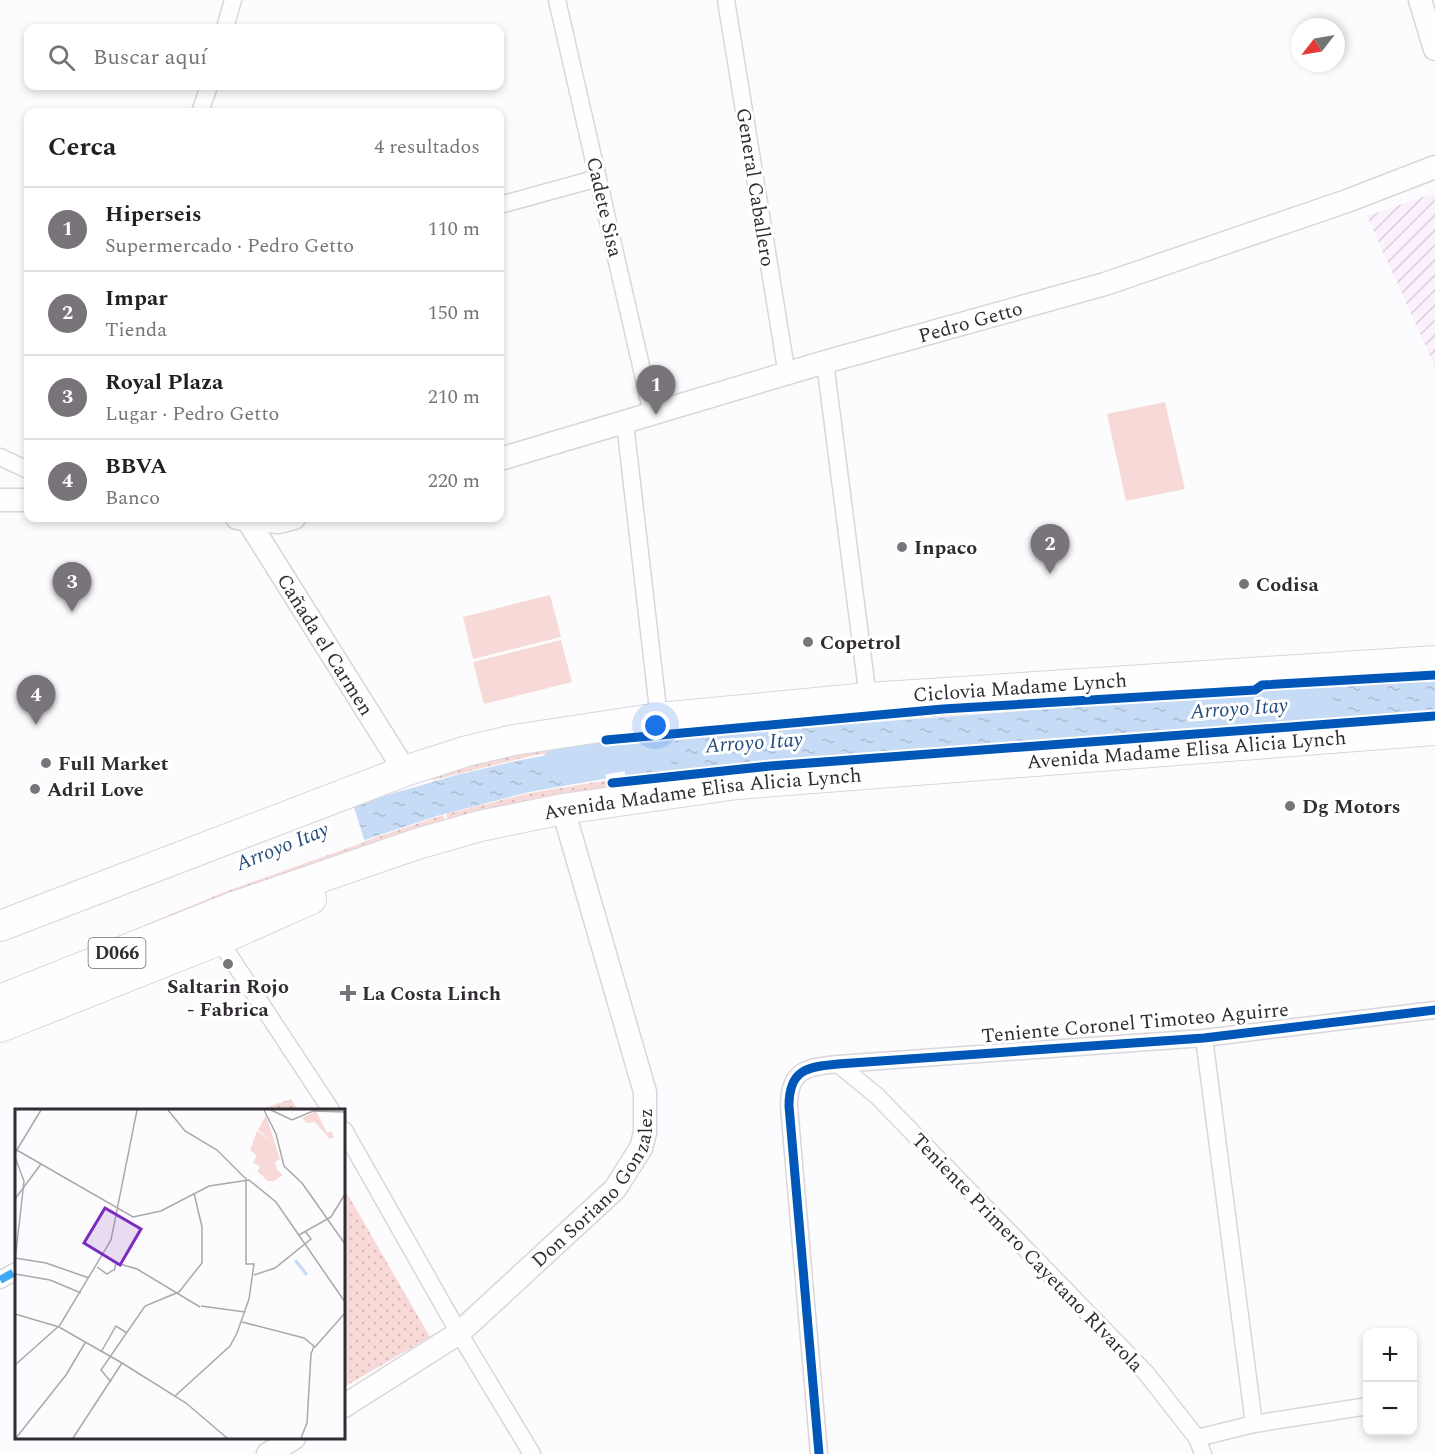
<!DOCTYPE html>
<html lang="es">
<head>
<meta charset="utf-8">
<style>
  :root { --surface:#fff; --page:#f2f2f2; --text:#202124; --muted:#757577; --line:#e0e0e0; --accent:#787479 }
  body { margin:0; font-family:Spectral,serif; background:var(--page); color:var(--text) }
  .controls { position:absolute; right:18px; bottom:18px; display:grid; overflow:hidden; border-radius:12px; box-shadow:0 3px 9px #0003 }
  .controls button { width:54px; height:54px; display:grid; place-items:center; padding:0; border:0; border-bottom:2px solid var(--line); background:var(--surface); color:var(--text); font:30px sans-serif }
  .compass { position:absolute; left:1291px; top:18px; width:54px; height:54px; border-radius:50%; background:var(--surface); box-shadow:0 3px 9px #0003; rotate:239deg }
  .you { position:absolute; left:656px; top:726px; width:21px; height:21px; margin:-15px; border:4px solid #fff; border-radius:50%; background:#1a73e8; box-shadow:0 0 0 9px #1a73e833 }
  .badge { display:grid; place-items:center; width:39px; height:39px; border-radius:50%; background:var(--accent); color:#fff; font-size:20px; font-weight:700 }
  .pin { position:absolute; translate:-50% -50px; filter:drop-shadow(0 2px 3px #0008) }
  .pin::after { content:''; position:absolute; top:32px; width:21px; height:18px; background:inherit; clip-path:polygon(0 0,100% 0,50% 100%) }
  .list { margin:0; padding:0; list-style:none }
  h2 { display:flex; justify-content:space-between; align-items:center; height:78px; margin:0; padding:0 24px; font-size:26px }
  h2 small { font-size:20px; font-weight:400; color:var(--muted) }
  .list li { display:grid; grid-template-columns:39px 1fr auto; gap:18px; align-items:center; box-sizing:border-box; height:84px; padding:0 24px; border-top:2px solid var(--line) }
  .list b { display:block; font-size:22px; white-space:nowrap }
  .list p { margin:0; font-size:20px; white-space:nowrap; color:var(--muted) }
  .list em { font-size:20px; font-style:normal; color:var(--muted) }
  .icon { flex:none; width:33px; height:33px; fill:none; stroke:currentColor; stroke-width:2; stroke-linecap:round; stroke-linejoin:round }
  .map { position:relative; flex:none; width:1435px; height:1454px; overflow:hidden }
  .search { position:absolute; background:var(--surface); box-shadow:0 3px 9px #0003; left:24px; top:24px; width:480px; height:66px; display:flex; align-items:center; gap:15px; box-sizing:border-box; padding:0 21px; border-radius:12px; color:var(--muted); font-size:22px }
  .panel { position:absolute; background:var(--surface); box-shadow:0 3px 9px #0003; left:24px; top:108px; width:480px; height:414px; border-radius:12px }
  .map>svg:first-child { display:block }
</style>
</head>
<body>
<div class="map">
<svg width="1435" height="1454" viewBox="0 0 1435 1454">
  <defs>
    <pattern id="industrial-furrows" width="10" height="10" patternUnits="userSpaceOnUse" patternTransform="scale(1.5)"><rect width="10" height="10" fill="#fbf1fd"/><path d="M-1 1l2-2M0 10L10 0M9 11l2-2" fill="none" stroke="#d8cfd9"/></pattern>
    <pattern id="grass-dots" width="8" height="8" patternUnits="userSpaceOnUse" patternTransform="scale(1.5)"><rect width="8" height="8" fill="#f7dad7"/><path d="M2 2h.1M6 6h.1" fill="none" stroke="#d4bbb9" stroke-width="1.8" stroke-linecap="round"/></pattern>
    <pattern id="water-ripples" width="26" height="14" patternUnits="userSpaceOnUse" patternTransform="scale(1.5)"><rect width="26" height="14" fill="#c6dbf6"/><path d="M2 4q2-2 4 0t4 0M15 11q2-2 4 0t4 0" fill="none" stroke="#abbcd3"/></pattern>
  </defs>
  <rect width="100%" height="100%" fill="#fcfbfd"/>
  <path fill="url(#industrial-furrows)" d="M1435 193V367L1367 216Z"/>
  <path fill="url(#grass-dots)" d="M1435 671V679L1268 690V683Z
    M1258 679 1259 692 618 741 617 734Z
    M1435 712V717L1271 730V726Z
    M1237 728 1238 734 621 789 620 778Z
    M602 736 603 744 531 756 433 780 430 773Z
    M609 780 610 790 450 825 446 814 530 793Z
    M443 815 448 825 0 984 269 873Z
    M291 1099 298 1110H259Z
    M344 1188 430 1337 344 1387Z"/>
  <path fill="#f7dad7" d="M1165 402 1185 489 1126 501 1107 414Z
    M550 595 561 637 473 659 463 617Z
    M561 640 572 682 484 704 473 662Z"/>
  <path fill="url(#water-ripples)" d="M1435 680V711L1269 724 1267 700H1260L1262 725 1084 737 619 777 614 751 605 753 609 778 529 792 437 816 271 871 143 884 384 796 453 776 521 760 603 745 604 752 613 751 612 743 622 741 1259 693 1260 699H1267V692Z"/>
  <path fill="#fcfbfd" d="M1271 689 1274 727 1266 725 1265 703V726L1259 728 1256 690 1262 691 1263 696 1265 690Z
    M619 738 626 779 616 778 611 755H608L611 779 607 782 600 742 605 743 607 749 610 748V741Z
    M353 804 365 842 227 891 0 985V938Z"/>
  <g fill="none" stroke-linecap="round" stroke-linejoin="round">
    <path stroke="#c6dbf6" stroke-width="34" d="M1213 710 1316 702
      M559 764 660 749"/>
    <g stroke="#dad6db" stroke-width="19">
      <path id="street" d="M557 0 652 414
        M726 0 787 375
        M225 28 233 0
        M200 112 209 86
        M500 205 598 178
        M825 362 868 698
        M625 423 659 718
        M0 457 28 470
        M219 940 331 1110
        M1204 1038 1254 1424
        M838 1064 877 1096 1146 1373 1197 1438 1203 1454
        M344 1130 459 1333 532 1454
        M0 1280 16 1271
        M1197 1438 1254 1424 1368 1406
        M819 1454 789 1106C789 1070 806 1067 838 1064L1204 1038 1435 1010"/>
    </g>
    <g stroke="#dad6db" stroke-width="25">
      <g id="secondary">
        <path d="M1420 0 1435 49"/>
        <path id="s1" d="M500 459 825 362 1105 284 1347 201 1435 167"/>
        <path d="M0 500H28"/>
        <path d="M237 518 278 522 294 518"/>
        <path id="s2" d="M247 519 405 771"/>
        <path id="s3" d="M344 1406 459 1333 615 1189 641 1148 645 1133V1092L563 809"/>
        <path d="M268 1454 294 1438"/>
      </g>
    </g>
    <g stroke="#dad6db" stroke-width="32">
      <g id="highway">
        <path d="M0 926 405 771 467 751 514 740 659 718 868 698 1435 661"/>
        <path id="s4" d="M0 1000 234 907 417 844 480 826 563 809 737 784 1435 730"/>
        <path d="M0 1027 219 940 311 899"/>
      </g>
    </g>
    <use href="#street" stroke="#fffeff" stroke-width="16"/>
    <use href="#secondary" stroke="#fffeff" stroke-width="22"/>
    <use href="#highway" stroke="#fffeff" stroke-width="30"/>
    <path stroke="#3fa9f5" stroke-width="8" stroke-dasharray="15 8" stroke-linecap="butt" d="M0 1280 16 1271"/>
    <g stroke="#fff" stroke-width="13">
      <path id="cycleway" d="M606 740 943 709 1255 690 1262 685 1435 675
        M612 783 770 766 1435 716
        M819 1454 789 1106C789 1070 806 1067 838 1064L1204 1038 1435 1010"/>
    </g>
    <use href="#cycleway" stroke="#0057b8" stroke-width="9"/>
  </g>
  <g fill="#787479" stroke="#fff" stroke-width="2">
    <circle cx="902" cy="547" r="6"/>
    <circle cx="1244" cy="584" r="6"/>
    <circle cx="808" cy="642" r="6"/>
    <circle cx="46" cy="763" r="6"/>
    <circle cx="35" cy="789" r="6"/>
    <circle cx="1290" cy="806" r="6"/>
    <circle cx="228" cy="964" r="6"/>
    <path d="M345 984h6v6h6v6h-6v6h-6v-6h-6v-6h6z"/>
  </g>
  <g text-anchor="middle" stroke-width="6" stroke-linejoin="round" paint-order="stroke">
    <rect fill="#fff" stroke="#6f6b70" stroke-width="1.5" x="88.5" y="938" width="57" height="30" rx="4.5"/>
    <g font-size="18" font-weight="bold" fill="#312b32">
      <text x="117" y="959">D066</text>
    </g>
    <g font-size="20" fill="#312b32" stroke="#fff">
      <text transform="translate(756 187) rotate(81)" y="7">General Caballero</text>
      <text transform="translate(605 207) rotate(77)" y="7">Cadete Sisa</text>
      <text dy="7" stroke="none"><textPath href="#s1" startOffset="490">Pedro Getto</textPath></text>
      <text dy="7" stroke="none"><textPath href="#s2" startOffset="148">Cañada el Carmen</textPath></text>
      <text transform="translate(1020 687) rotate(-4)" y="7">Ciclovia Madame Lynch</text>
      <text dy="7" stroke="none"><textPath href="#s4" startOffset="1222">Avenida Madame Elisa Alicia Lynch</textPath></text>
      <text dy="7" stroke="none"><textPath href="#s4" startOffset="736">Avenida Madame Elisa Alicia Lynch</textPath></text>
      <text transform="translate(1135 1022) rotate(-5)" y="7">Teniente Coronel Timoteo Aguirre</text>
      <text dy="7" stroke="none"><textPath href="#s3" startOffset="338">Don Soriano Gonzalez</textPath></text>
      <text transform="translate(1028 1252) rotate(46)" y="7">Teniente Primero Cayetano RIvarola</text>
    </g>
    <g font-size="20" font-weight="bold" fill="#312b32" stroke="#fff" text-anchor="start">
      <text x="914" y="554">Inpaco</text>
      <text x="1256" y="591">Codisa</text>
      <text x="820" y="649">Copetrol</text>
      <text x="58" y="770">Full Market</text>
      <text x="47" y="796">Adril Love</text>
      <text x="1302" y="813">Dg Motors</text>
      <text x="228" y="993" text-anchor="middle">Saltarin Rojo<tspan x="228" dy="23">- Fabrica</tspan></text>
      <text x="362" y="1000">La Costa Linch</text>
    </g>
    <g font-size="21" font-style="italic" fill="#264d7e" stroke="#fff">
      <text transform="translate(1239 708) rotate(-4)" y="7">Arroyo Itay</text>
      <text transform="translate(754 742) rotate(-4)" y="7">Arroyo Itay</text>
      <text transform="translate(282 846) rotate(-22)" y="7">Arroyo Itay</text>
    </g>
  </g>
  <g transform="translate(15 1109)">
    <rect width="330" height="330" fill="#fcfbfd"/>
    <path d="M301 2 312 24 316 22 319 28 315 30 300 13 292 14 287 9ZM251 6 265 50 260 53 262 61 268 66 259 72H253L242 62 245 58 238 53 242 47 235 41 242 22 255 31 243 21Z" fill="#f7dad7"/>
    <path fill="none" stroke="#c6dbf6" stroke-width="3" d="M280 151 292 166"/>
    <path fill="none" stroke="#aba8ac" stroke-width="1.5" d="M153 1 170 22 202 41 231 70V155H239L234 190 222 224 215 237 160 287M249 1 261 25 269 57 287 74 330 135M256 1 277 11 298 2 330 3M0 40 118 108 146 102 194 77 234 71 261 93 330 193M0 44 26 1M0 48 9 72 0 152M0 90 26 55M284 126 316 108 330 85M0 149 31 154 74 169M82 158 92 165 98 161M99 162 101 154 122 160 185 198M0 165 35 171 66 184M239 166 260 159 296 130 290 122M164 183 187 154V118L179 84M186 197 230 203M0 205 44 218 107 254 171 294 212 329M227 213 289 229 300 238 330 204M86 243 101 217 112 224M0 256 45 216 96 131 122 1M96 273 86 261 130 197 164 183M1 329 51 266 70 234M58 329 107 254M286 329 292 314 296 245 299 237"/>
    <path fill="#7b2cbf" fill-opacity="0.15" stroke="#7b2cbf" stroke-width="3" d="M90 99 126 120 105 156 69 134Z"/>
    <rect width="330" height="330" fill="none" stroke="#312b32" stroke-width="3"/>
  </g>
</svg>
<div class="controls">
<button>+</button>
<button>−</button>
</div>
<svg class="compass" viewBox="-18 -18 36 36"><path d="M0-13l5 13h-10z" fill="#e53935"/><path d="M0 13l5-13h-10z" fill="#757577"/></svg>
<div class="you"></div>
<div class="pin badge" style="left:656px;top:415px">1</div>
<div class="pin badge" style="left:1050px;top:574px">2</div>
<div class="pin badge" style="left:72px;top:612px">3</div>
<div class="pin badge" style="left:36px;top:725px">4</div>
<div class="search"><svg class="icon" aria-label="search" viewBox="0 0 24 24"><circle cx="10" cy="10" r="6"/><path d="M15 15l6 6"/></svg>Buscar aquí</div>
<section class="panel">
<h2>Cerca<small>4 resultados</small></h2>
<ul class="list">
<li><span class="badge">1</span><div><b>Hiperseis</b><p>Supermercado · Pedro Getto</p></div><em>110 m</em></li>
<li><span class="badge">2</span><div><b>Impar</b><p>Tienda</p></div><em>150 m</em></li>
<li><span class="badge">3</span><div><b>Royal Plaza</b><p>Lugar · Pedro Getto</p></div><em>210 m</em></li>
<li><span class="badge">4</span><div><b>BBVA</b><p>Banco</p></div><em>220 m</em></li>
</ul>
</section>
</div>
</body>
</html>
